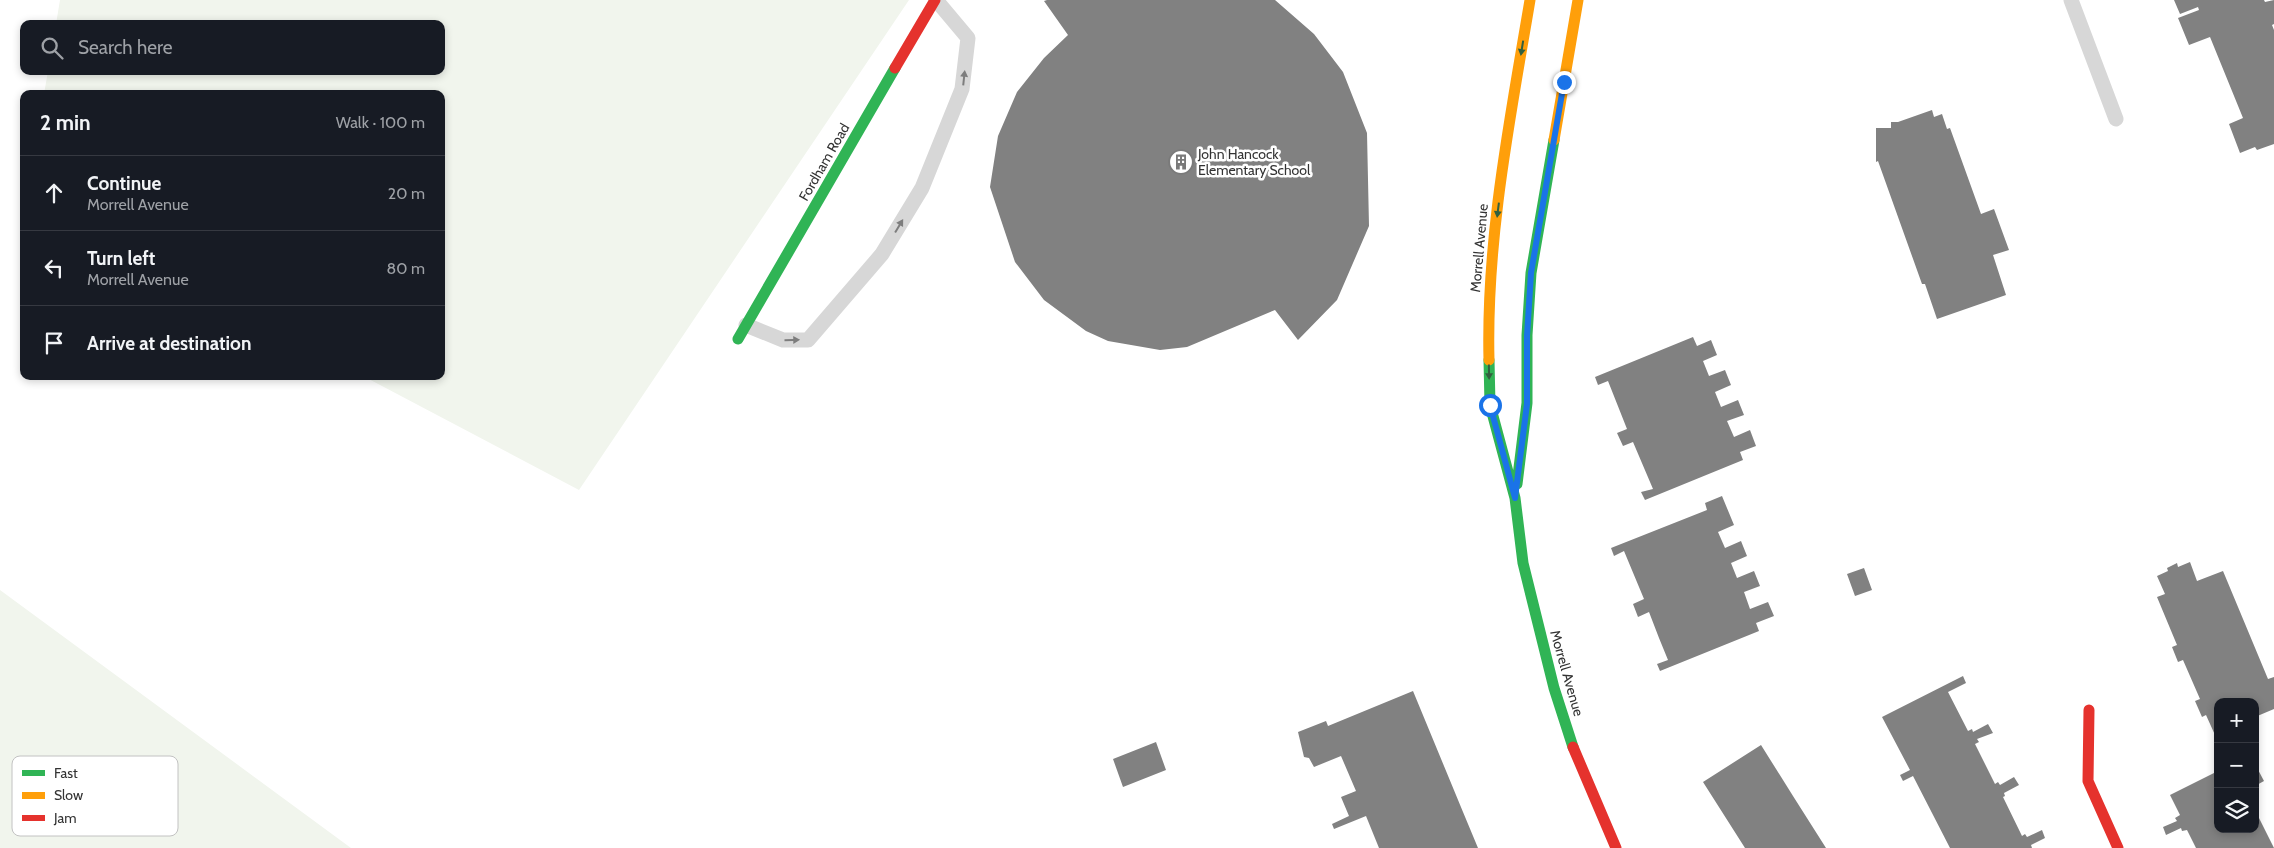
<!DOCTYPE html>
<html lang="en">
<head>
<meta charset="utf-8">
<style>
  :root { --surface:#171b24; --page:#20242c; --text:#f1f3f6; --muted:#9ea1a6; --line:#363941 }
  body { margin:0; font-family:Cabin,sans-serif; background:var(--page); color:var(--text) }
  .controls { position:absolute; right:15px; bottom:15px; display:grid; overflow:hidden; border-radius:10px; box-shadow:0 2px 8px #0003 }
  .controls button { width:45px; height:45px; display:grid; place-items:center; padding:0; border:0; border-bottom:1px solid var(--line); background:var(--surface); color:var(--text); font:25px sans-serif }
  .stop { position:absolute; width:15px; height:15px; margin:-11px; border:4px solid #1a73e8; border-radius:50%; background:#fff }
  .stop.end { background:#1a73e8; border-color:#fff; box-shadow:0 1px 5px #0008 }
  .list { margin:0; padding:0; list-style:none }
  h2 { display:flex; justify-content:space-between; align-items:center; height:65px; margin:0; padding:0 20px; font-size:21px }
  h2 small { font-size:16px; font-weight:400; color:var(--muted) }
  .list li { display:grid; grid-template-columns:32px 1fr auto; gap:15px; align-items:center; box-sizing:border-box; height:75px; padding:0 20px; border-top:1px solid var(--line) }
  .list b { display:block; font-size:19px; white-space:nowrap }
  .list p { margin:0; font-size:16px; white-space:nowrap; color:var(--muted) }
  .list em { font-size:16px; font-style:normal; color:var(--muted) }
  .icon { flex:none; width:28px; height:28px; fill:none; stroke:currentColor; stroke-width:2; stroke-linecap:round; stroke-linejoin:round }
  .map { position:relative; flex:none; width:2274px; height:848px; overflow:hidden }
  .search { position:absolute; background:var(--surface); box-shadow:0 2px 8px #0003; left:20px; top:20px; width:425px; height:55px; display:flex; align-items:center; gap:12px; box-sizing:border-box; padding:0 18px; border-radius:10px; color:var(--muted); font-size:19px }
  .panel { position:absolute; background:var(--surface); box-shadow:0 2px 8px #0003; left:20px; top:90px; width:425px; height:290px; border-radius:10px }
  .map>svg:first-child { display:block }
</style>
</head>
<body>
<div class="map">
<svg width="2274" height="848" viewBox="0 0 2274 848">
  <rect width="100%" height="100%" fill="#fff"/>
  <path fill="#f1f5ed" d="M60 0H909L579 490 363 376H441V94H44L48 71H441V24H56Z
    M0 590 351 848H0Z"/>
  <path fill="#818181" d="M1047 0H1275L1314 34 1343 72 1367 133 1369 226 1337 300 1298 340 1275 310 1187 347 1160 350 1108 341 1086 331 1044 300 1015 262 990 187 998 136 1017 92 1044 58 1068 35 1044 1Z
    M2174 0H2264L2265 2 2274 0V24L2272 25 2274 30V144L2257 150 2255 147 2240 153 2229 124 2243 118 2210 37 2189 45 2178 18 2199 10 2198 7 2180 14Z
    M1932 110 1934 117 1942 114 1947 129 1950 128 1981 214 1994 209 2009 250 1993 255 2006 295 1937 319 1925 284H1922L1878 161 1876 162V128H1891V122H1898Z
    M1693 337 1697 346 1711 340 1717 355 1703 361 1709 376 1725 370 1731 385 1715 392 1721 407 1738 400 1744 415 1727 421 1734 437 1750 430 1756 446 1740 452 1743 460 1645 500 1641 492 1653 489 1633 442 1623 446 1617 433 1627 429 1608 381 1598 385 1595 377Z
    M1722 496 1734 525 1718 532 1725 548 1741 541 1747 556 1731 563 1737 578 1754 571 1760 586 1744 592 1750 609 1768 602 1774 616 1756 623 1759 631 1660 671 1657 664 1668 660 1659 638 1649 612 1638 617 1633 604 1644 599 1624 551 1614 556 1611 548 1707 510 1705 503Z
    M2190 562 2197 581 2223 571 2268 679 2274 677V709L2255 717V702H2218V734L2215 735 2206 715 2202 717 2195 701 2200 699 2183 660 2178 662 2172 647 2177 645 2157 597 2165 594 2157 576 2168 571 2167 568 2177 563 2178 567Z
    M1864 568 1872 590 1855 596 1847 574Z
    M1963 676 1966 683 1948 692 1968 731 1972 729 1973 732 1988 724 1993 733 1977 739 1979 742 1975 744 1995 784 1998 782 2000 785 2014 777 2019 785 2004 793 2005 796 2003 797 2022 836 2025 834 2027 837 2042 830 2045 838 2031 845 2032 848H1950L1913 776 1903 781 1900 775 1910 770 1882 717Z
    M1413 691 1463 812 1478 848H1379L1366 816 1334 829 1332 824 1349 816 1341 797 1356 791 1341 756 1314 767 1309 758 1304 757 1298 732 1326 721 1328 726Z
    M1156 742 1166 770 1123 787 1113 759Z
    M1761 745 1793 796 1826 848H1745L1703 782Z
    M2255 764 2264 781 2255 786Z
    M2218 771V829H2255V810L2274 848H2196L2187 830 2182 831 2181 828 2166 835 2163 827 2177 821 2175 818 2180 815 2170 795Z"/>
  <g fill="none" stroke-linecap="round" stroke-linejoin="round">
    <path stroke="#d7d7d7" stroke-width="15" d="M2071 0 2116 119
      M746 325 783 340H808L882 254 922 188 962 89 968 38 936 0"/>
    <path stroke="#30b455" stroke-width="11" d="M738 339 895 68
      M1489 360 1490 405 1515 498 1523 563 1554 688 1573 747
      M1517 484 1527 403V335L1531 273 1554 140"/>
    <path stroke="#ff9f0a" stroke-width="11" d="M1554 140 1578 0
      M1489 360C1486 239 1510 119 1530 0"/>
    <path stroke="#e5322d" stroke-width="11" d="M895 68 935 0
      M2089 710 2088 781 2118 848
      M1573 747 1616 848"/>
  </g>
  <defs><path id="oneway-solid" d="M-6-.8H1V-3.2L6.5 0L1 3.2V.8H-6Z" transform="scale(1.25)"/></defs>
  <g fill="#32603f">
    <use href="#oneway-solid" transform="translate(1522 48) rotate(99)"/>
    <use href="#oneway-solid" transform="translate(1498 210) rotate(97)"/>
    <use href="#oneway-solid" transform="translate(1489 372) rotate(89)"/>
  </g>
  <g fill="#7d7d7d">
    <use href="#oneway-solid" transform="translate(964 78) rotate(-84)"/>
    <use href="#oneway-solid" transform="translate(899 226) rotate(-59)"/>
    <use href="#oneway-solid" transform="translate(792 340) rotate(-1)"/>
  </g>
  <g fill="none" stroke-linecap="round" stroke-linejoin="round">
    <path stroke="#1a73e8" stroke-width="6" d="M1490 405 1515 498 1527 404V336L1531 273 1564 82"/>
  </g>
  <defs>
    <g id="building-ring" transform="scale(1.25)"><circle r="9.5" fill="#fff" stroke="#7a7a7a" stroke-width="1.5"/><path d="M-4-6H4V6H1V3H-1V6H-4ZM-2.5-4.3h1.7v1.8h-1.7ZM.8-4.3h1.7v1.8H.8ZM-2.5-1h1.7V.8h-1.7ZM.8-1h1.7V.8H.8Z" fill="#7a7a7a"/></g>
  </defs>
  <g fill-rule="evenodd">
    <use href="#building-ring" x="1181" y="162"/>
  </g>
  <g text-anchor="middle" stroke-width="5" stroke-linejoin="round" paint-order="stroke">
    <g font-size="14" fill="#333" stroke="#fff" text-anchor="start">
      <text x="1198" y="159">John Hancock<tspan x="1198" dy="16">Elementary School</tspan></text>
    </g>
    <g font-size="14" fill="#333" stroke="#fff">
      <text transform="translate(824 162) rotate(-60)" y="5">Fordham Road</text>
      <text transform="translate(1479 248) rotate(-85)" y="5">Morrell Avenue</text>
      <text transform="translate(1567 673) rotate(74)" y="5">Morrell Avenue</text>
    </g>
  </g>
  <rect x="12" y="756" width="166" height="80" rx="8" fill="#fff" stroke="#c2c2c2" stroke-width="1"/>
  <rect x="22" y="770" width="23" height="6" fill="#30b455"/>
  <rect x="22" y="792" width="23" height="7" fill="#ff9f0a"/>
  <rect x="22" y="815" width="23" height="6" fill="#e5322d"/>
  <g font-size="14" fill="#333">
    <text x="54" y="778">Fast</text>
    <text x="54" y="800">Slow</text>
    <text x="54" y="823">Jam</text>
  </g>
</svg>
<div class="controls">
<button>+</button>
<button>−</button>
<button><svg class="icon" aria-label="layers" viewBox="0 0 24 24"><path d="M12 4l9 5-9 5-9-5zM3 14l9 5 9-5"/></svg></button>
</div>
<div class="stop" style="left:1490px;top:405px"></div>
<div class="stop end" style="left:1564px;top:82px"></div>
<div class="search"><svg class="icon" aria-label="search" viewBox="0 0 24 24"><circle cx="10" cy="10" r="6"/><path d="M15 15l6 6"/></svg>Search here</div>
<section class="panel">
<h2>2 min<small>Walk · 100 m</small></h2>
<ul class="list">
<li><svg class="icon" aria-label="ahead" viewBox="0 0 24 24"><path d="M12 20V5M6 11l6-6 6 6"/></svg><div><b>Continue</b><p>Morrell Avenue</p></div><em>20 m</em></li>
<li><svg class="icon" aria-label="left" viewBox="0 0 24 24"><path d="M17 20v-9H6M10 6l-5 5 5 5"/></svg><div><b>Turn left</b><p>Morrell Avenue</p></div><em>80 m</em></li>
<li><svg class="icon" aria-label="arrive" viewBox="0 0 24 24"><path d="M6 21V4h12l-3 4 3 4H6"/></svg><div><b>Arrive at destination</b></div></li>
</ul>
</section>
</div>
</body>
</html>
